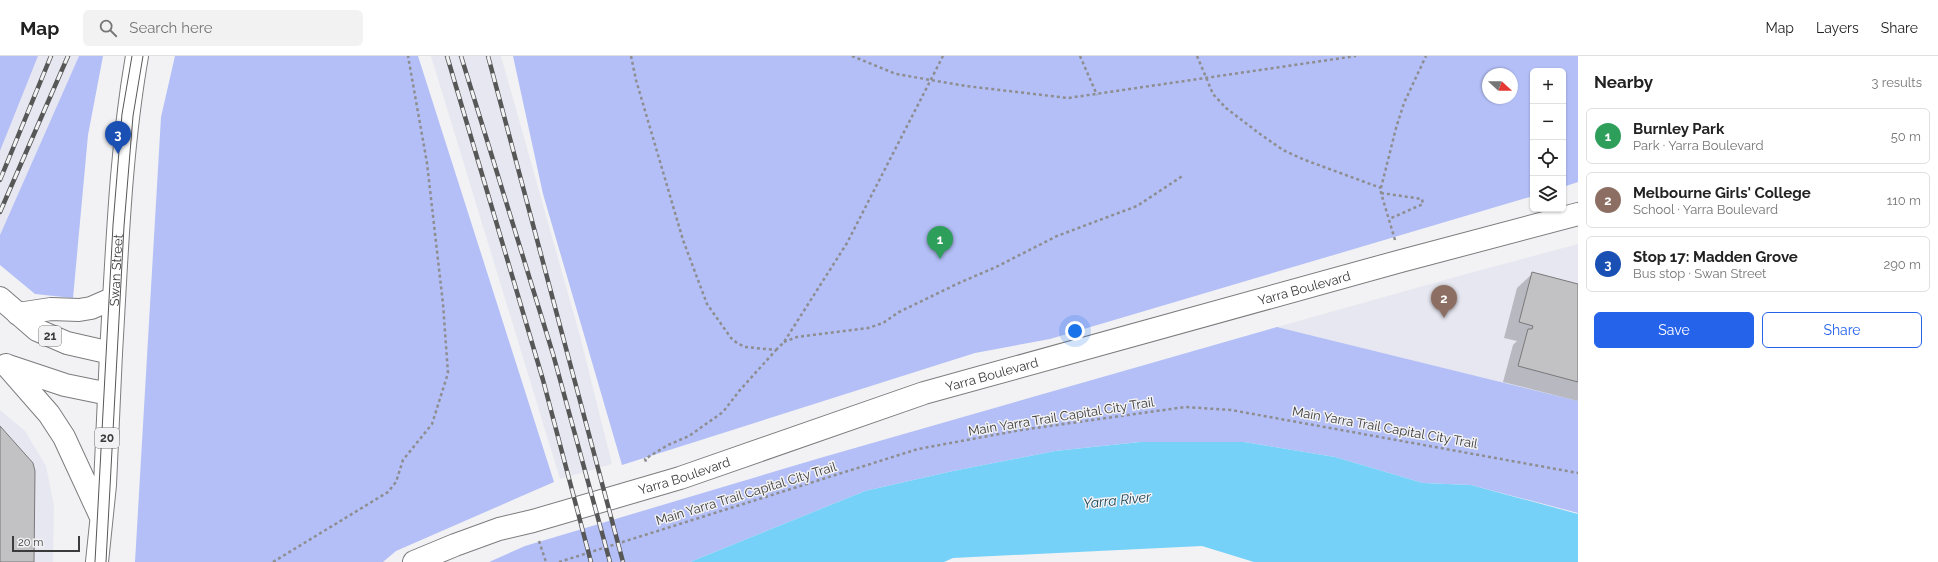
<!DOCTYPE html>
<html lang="en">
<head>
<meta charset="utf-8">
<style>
  :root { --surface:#fff; --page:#f2f2f2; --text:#222; --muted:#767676; --line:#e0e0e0; --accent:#2563eb }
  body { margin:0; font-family:Raleway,sans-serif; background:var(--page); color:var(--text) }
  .controls { position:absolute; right:12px; top:12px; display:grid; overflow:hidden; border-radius:6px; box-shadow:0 1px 3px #0004 }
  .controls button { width:36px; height:36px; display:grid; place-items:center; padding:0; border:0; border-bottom:1px solid var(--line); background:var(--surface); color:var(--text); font:20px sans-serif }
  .compass { position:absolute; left:1482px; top:12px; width:36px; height:36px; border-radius:50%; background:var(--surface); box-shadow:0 1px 3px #0004; rotate:111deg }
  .scale { position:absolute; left:12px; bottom:10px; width:68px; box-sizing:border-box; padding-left:4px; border:2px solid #3b3b3c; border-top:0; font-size:11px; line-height:14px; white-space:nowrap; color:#3b3b3c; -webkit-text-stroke:3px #f2f2f4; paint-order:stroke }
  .you { position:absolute; left:1075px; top:275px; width:14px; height:14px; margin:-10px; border:3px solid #fff; border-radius:50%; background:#1a73e8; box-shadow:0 0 0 6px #1a73e833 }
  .badge { display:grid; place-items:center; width:26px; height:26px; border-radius:50%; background:var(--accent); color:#fff; font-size:13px; font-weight:700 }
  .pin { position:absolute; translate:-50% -33px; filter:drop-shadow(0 1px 2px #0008) }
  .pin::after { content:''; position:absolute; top:21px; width:14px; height:12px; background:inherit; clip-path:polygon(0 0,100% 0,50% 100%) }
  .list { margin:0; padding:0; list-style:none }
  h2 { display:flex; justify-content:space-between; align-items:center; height:52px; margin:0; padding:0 16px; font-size:17px }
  h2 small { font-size:13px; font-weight:400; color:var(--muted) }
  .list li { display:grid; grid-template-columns:26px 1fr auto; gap:12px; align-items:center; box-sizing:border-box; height:56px; margin:0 8px 8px; padding:0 8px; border:1px solid var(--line); border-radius:6px }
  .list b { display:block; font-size:15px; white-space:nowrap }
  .list p { margin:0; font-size:13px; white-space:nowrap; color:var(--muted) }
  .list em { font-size:13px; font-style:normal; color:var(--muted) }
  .actions { display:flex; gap:8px; padding:12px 16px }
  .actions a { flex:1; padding:9px 0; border:1px solid var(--accent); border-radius:6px; text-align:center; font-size:14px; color:var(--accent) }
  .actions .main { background:var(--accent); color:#fff }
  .icon { flex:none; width:22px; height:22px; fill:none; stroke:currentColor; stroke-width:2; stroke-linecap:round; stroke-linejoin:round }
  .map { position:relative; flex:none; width:1578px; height:506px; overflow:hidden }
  header { display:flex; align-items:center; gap:24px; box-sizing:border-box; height:56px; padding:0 20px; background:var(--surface); border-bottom:1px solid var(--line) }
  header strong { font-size:19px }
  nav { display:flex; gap:22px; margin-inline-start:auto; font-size:14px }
  .search { width:280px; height:36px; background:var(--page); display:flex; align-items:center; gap:10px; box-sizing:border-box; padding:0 14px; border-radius:6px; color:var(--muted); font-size:15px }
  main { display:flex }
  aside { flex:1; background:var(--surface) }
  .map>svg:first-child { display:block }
</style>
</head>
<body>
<header>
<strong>Map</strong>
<div class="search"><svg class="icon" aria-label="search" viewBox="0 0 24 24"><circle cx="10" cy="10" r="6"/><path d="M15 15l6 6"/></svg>Search here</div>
<nav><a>Map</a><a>Layers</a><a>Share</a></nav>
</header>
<main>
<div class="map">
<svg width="1578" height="506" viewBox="0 0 1578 506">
  <rect width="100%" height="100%" fill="#f2f2f4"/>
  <path fill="#e6e7f0" d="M38 0H79L0 179V95Z
    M431 0H501L580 280 612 408 560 423Z
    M1578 188V345L1277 271 1459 220Z
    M0 354 25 375 46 410 54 450 53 506H0Z"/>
  <path fill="#b3bff6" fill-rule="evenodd" d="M0 0H38L0 95Z
    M79 0H103L88 79 73 242 35 238 0 209V179Z
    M175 0H418L554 426 396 495 383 506H135L161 61Z
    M513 0H1578V126L1563 131V15H1533V140L1050 283 975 297 622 409 543 138ZM1488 18H1512V42H1488Z
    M1277 271 1578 345V457L1471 429 1423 427 1335 401 1244 386H1140L1055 395 953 415 865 435 690 506H489L525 490 820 402Z"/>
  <path fill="#76d1f8" d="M1140 386H1244L1335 401 1423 427 1471 429 1578 458V506H1254L1202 490 953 502 944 506H690L865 435 953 415 1055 395Z"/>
  <path fill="#0003" d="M1533 217 1578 229V345L1503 326 1513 289 1517 285 1504 282 1517 232Z"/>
  <path fill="#c2c2c4" stroke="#79797b" d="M1532 216 1578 228V326L1518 310 1528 273H1532L1533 270 1519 266Z
    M0 370 33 407 35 415 34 506H0Z"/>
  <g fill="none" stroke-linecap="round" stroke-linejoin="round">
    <g stroke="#7c7c7e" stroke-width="24">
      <g id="secondary">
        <path d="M18 258 51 253 79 254 91 252 114 242"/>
        <path id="s1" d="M111 297C117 198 120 98 137 0"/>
        <path id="s2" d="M414 506 455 489 499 473 533 465 680 422 924 337 1401 205 1578 158"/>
      </g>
    </g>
    <g stroke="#7c7c7e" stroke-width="24">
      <path id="primary" d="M0 242 37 274 67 287 111 297 105 429 97 506
        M6 309 49 358 64 381 101 461
        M8 310 65 329 104 337 109 336"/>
    </g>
    <path stroke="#8e8e90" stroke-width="2.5" stroke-dasharray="3 3" stroke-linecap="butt" d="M631 0 636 24 683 184 707 248 731 282 737 287 745 291 776 294 740 334 723 356 689 380 668 389 645 403 647 408
      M852 0 896 18 966 30 1068 42 1356 0
      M1080 0 1097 39
      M1197 0 1213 38 1226 52 1260 78 1283 94 1305 104 1381 132
      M1381 137 1422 143 1423 148 1389 163
      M1395 184 1381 137V132L1396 72 1404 47 1426 0
      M784 286 797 281 868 272 883 267 899 256 959 227 996 211 1057 180 1137 150 1184 119
      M776 294 784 286 847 187 943 0
      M539 485 546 506
      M273 506 388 436 396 426 403 404 432 368 448 317 443 248 427 107 408 0
      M559 506 918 393 1021 374 1185 351 1231 354 1578 417"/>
    <use href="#secondary" stroke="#fff" stroke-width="22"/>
    <use href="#primary" stroke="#fff" stroke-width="22"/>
    <path stroke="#575758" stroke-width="1" d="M95 506 113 169 122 58 132 0
      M106 506 124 170 133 60 143 0"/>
    <g stroke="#575758" stroke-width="4.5">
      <path id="rail" d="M447 0 543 324 591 506
        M461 0 553 298 610 506
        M488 0 623 506
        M0 124 51 0
        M0 156 68 0"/>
    </g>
    <use href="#rail" stroke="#f2f2f4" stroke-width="3" stroke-dasharray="9" stroke-linecap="butt"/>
  </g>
  <g text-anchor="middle" stroke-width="3" stroke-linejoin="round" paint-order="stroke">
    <g fill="#f2f2f4" stroke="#727273" stroke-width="1">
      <rect x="39" y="270" width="22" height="20" rx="3"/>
      <rect x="95" y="372" width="24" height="20" rx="3"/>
    </g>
    <g font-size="12" font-weight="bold" fill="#3b3b3c">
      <text x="50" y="284">21</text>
      <text x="107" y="386">20</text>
    </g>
    <g font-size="13" fill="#3b3b3c" stroke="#f2f2f4">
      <text dy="5" stroke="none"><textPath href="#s1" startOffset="83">Swan Street</textPath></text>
      <text dy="5" stroke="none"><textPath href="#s2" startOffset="932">Yarra Boulevard</textPath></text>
      <text dy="5" stroke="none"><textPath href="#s2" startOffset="608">Yarra Boulevard</textPath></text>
      <text transform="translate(1061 360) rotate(-9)" y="5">Main Yarra Trail Capital City Trail</text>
      <text transform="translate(1385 371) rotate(10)" y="5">Main Yarra Trail Capital City Trail</text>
      <text dy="5" stroke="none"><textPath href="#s2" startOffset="284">Yarra Boulevard</textPath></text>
      <text transform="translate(746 437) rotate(-17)" y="5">Main Yarra Trail Capital City Trail</text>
    </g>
    <g font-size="14" font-style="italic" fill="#143d4e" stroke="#f2f2f4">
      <text transform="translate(1117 444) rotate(-6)" y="5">Yarra River</text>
    </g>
  </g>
</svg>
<div class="controls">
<button>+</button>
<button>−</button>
<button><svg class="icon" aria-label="locate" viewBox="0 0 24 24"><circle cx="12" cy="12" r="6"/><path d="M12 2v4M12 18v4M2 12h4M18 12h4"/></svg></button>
<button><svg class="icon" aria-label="layers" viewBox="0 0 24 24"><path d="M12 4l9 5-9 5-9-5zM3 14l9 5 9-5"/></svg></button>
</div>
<svg class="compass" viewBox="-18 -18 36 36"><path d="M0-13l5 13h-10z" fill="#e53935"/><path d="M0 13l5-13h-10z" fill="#767676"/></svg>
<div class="scale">20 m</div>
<div class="you"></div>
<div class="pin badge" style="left:940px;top:203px;background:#2e9e5b">1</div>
<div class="pin badge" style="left:1444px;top:262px;background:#8d6e63">2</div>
<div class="pin badge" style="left:118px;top:98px;background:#1a4fb4">3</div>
</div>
<aside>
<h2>Nearby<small>3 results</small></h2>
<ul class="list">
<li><span class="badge" style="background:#2e9e5b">1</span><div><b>Burnley Park</b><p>Park · Yarra Boulevard</p></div><em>50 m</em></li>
<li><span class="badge" style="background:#8d6e63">2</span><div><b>Melbourne Girls' College</b><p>School · Yarra Boulevard</p></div><em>110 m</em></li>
<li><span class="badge" style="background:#1a4fb4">3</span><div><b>Stop 17: Madden Grove</b><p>Bus stop · Swan Street</p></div><em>290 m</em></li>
</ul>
<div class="actions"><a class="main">Save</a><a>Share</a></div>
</aside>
</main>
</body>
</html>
